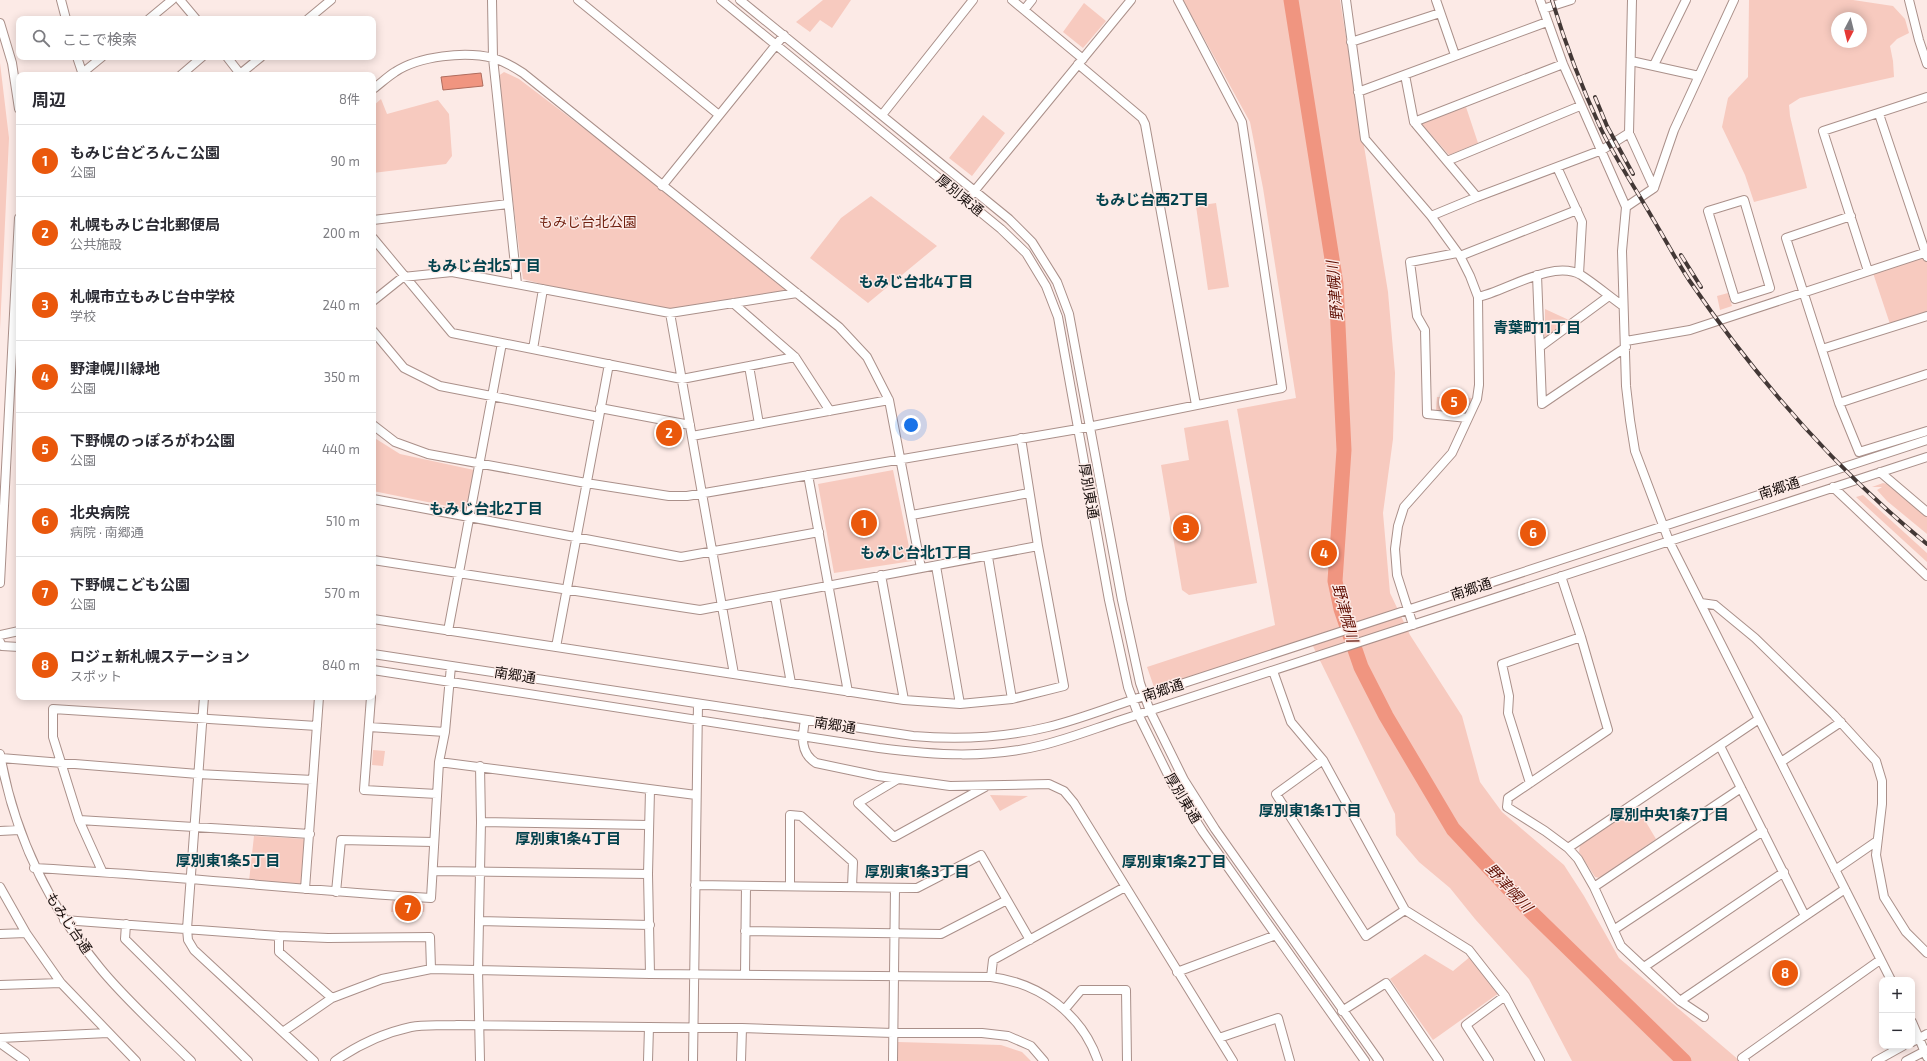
<!DOCTYPE html>
<html lang="ja">
<head>
<meta charset="utf-8">
<style>
  :root { --surface:#fff; --page:#f2f2f3; --text:#2b2b33; --muted:#7c7c81; --line:#e1e1e2; --accent:#ea580c }
  body { margin:0; font-family:"Exo 2","Noto Sans JP",sans-serif; background:var(--page); color:var(--text) }
  .controls { position:absolute; right:12px; bottom:12px; display:grid; overflow:hidden; border-radius:8px; box-shadow:0 2px 10px #0003 }
  .controls button { width:36px; height:36px; display:grid; place-items:center; padding:0; border:0; border-bottom:1px solid var(--line); background:var(--surface); color:var(--text); font:20px sans-serif }
  .compass { position:absolute; left:1831px; top:12px; width:36px; height:36px; border-radius:50%; background:var(--surface); box-shadow:0 2px 10px #0003; rotate:187deg }
  .you { position:absolute; left:911px; top:425px; width:14px; height:14px; margin:-10px; border:3px solid #fff; border-radius:50%; background:#1a73e8; box-shadow:0 0 0 6px #1a73e833 }
  .badge { display:grid; place-items:center; width:26px; height:26px; border-radius:50%; background:var(--accent); color:#fff; font-size:13px; font-weight:700 }
  .pin { position:absolute; translate:-50% -50%; border:2px solid #fff; box-shadow:0 1px 4px #0006 }
  .list { margin:0; padding:0; list-style:none }
  h2 { display:flex; justify-content:space-between; align-items:center; height:52px; margin:0; padding:0 16px; font-size:17px }
  h2 small { font-size:13px; font-weight:400; color:var(--muted) }
  .list li { display:grid; grid-template-columns:26px 1fr auto; gap:12px; align-items:center; box-sizing:border-box; height:72px; padding:0 16px; border-top:1px solid var(--line) }
  .list b { display:block; font-size:15px; white-space:nowrap }
  .list p { margin:0; font-size:13px; white-space:nowrap; color:var(--muted) }
  .list em { font-size:13px; font-style:normal; color:var(--muted) }
  .icon { flex:none; width:22px; height:22px; fill:none; stroke:currentColor; stroke-width:2; stroke-linecap:round; stroke-linejoin:round }
  .map { position:relative; flex:none; width:1927px; height:1061px; overflow:hidden }
  .search { position:absolute; background:var(--surface); box-shadow:0 2px 10px #0003; left:16px; top:16px; width:360px; height:44px; display:flex; align-items:center; gap:10px; box-sizing:border-box; padding:0 14px; border-radius:8px; color:var(--muted); font-size:15px }
  .panel { position:absolute; background:var(--surface); box-shadow:0 2px 10px #0003; left:16px; top:72px; width:360px; height:628px; border-radius:8px }
  .map>svg:first-child { display:block }
</style>
</head>
<body>
<div class="map">
<svg width="1927" height="1061" viewBox="0 0 1927 1061">
  <rect width="100%" height="100%" fill="#fceae6"/>
  <path fill="#f7cabf" fill-rule="evenodd" d="M823 0H851L832 28 820 20 810 32 796 22Z
    M1183 0H1340L1388 292 1395 373 1393 439 1383 513 1390 593 1410 635 1462 716 1480 782 1502 812 1564 865 1584 896 1619 958 1740 1061H1572L1529 979 1475 919 1450 888 1419 862 1396 835 1395 814 1310 640 1172 685 1154 687 1147 667 1275 625 1237 409 1296 398 1263 188 1250 122Z
    M1749 0H1853L1893 6 1905 19 1909 33 1897 39 1890 46 1893 61 1894 77 1800 98 1789 105 1790 116 1807 188 1754 202 1745 175 1722 127 1728 98 1748 77ZM1837 18H1861V42H1837Z
    M1084 3 1106 21 1083 48 1063 32Z
    M0 63 9 138 0 329Z
    M504 72 519 79 627 161 791 294 671 312 579 294 523 279 497 77Z
    M381 99 387 114 438 100 449 114 452 156 446 164 373 173V106Z
    M1466 107 1478 143 1449 155 1421 123Z
    M983 115 1005 133 972 176 949 158Z
    M871 196 937 246 868 303 810 258 841 218Z
    M1216 203 1229 287 1208 290 1196 206Z
    M1925 253 1927 258V316L1891 327 1872 270Z
    M1728 293 1732 306 1720 310 1717 296Z
    M1545 309 1571 321 1545 340Z
    M1437 397 1472 398 1470 405 1464 414 1436 411Z
    M1228 420 1257 583 1189 595 1182 590 1161 465 1189 460 1184 428Z
    M373 437 400 454 474 470 467 510 373 491Z
    M893 470 912 561 834 573 818 484Z
    M1883 483 1887 484 1927 517V534L1887 501 1877 490 1882 487H1872Z
    M1863 495 1927 553V562L1856 497Z
    M373 750 385 751 383 766 372 765Z
    M990 795 1028 796 1000 811Z
    M1637 807 1656 839 1600 878 1595 877 1579 852 1580 845Z
    M254 836 306 839 303 885 249 881Z
    M392 901 425 904 424 912H391Z
    M1425 954 1453 971 1471 956 1499 993 1433 1040 1390 979Z
    M898 1042 1001 1045 1022 1052 1031 1061H898Z"/>
  <path fill="#f09580" stroke="#af6c5d" d="M481 73 483 86 443 90 441 77Z"/>
  <g fill="none" stroke-linecap="round" stroke-linejoin="round">
    <path stroke="#f09580" stroke-width="15" d="M1291 0 1336 284 1344 450 1335 581 1341 609 1361 667 1386 716 1453 829 1528 909 1684 1061"/>
    <g stroke="#aa908a" stroke-width="10">
      <path id="minor" d="M61 0 66 19
        M180 0 196 19
        M492 0 493 58 517 284
        M578 0 719 115
        M721 0 1001 229 1026 253 1046 286 1058 317 1109 600 1128 687 1138 714 1172 783 1203 832 1365 1061
        M740 0 1009 219 1032 242 1057 282 1069 314 1122 600 1140 683 1150 711 1184 780 1215 829 1379 1061
        M1012 0 1083 59
        M1346 0 1365 139 1431 216 1460 256 1470 276 1478 297 1479 385 1477 399 1452 453 1404 507 1398 526 1395 549 1397 575 1413 625
        M1436 0 1455 55
        M1540 0 1563 64 1626 207 1622 251 1626 386 1630 420 1635 451 1669 541 1891 980
        M1632 0 1629 133 1654 188 1674 130 1734 0
        M1909 0 1919 40 1927 64
        M1543 9 1571 0
        M1024 10 1032 0
        M149 19 172 0
        M308 19 331 0
        M0 23 12 63 19 109
        M1351 42 1440 13
        M77 57 83 75
        M227 57 241 75
        M1631 61 1699 76
        M1078 64 1142 118 1145 124 1196 405
        M1654 65 1686 0
        M240 74 261 57
        M80 75 102 57
        M181 75 202 57
        M1405 75 1414 122 1477 197
        M373 89C380 84 387 77 395 72 419 56 465 51 493 58 503 61 514 67 523 73L839 327 867 357 889 400 921 568
        M1358 92 1547 22
        M1879 114 1927 257
        M882 115 973 0
        M1414 122 1563 64
        M1447 161 1580 106
        M1557 167 1582 222 1579 274
        M662 186 784 35
        M967 200 1131 0
        M1744 200 1770 288 1735 299 1708 211Z
        M1626 207 1654 188
        M1431 216 1477 197 1602 150 1629 133
        M1851 216 1786 238 1839 403 1859 452 1927 431
        M373 220 508 204
        M373 238 452 333 682 379 795 357
        M1457 253 1410 262 1417 316 1425 330 1427 414 1468 418
        M1460 256 1577 210
        M1868 271 1823 131 1927 97
        M1537 275 1542 404 1626 347
        M1478 297C1506 291 1553 259 1581 275 1595 284 1609 296 1623 306
        M373 301 403 277 452 272 670 313 797 293
        M733 303 795 357 830 411
        M670 313 734 674
        M373 331 404 368 440 386 599 417
        M1626 341 1690 330 1927 252
        M1540 347 1609 296
        M533 349 543 289
        M1822 349 1927 316
        M749 366 759 424
        M1839 403 1927 374
        M600 408 690 425
        M373 425 395 442 428 454 586 483 669 496H687L1078 429 1282 388 1242 122 1178 0
        M692 436 889 400
        M1880 472 1927 512
        M808 475 848 692
        M1833 487 1927 576
        M373 499 681 557 819 532
        M912 515 1029 493
        M988 557 1012 699
        M373 560 700 610 1038 546
        M936 566 960 704
        M881 575 904 700
        M1561 576 1581 637 1608 730 1508 798 1507 807 1545 831 1568 848 1578 859 1594 887 1621 946 1680 1001 1704 1017
        M0 583 19 218
        M775 596 791 683
        M1701 603 1715 605 1755 638 1834 715 1876 761 1882 781V804L1876 855 1884 897 1906 932 1927 953
        M373 619 904 700 960 704 1012 699 1064 686 1038 546 1021 438
        M448 631 502 343
        M0 635 19 631
        M0 642 2 646 19 647
        M556 647 609 364
        M373 654 913 736C959 740 1003 738 1048 727 1077 720 1105 709 1132 700L1927 440
        M373 670 879 748C934 755 988 759 1043 745 1067 739 1091 730 1115 722L1927 457
        M1273 671 1291 722 1323 760 1405 910 1469 950 1505 996 1540 1061
        M204 697 187 929 188 940 194 950 314 1061
        M371 697 364 790 437 794
        M805 720C802 737 800 753 816 763L878 776 950 786 1049 784 1064 791 1074 803 1233 1061
        M369 727 445 732
        M1720 746 1805 916
        M0 754C14 834 48 905 100 968 126 1000 162 1032 191 1061
        M1 758 198 774 313 780
        M1323 760 1276 794 1366 936 1405 910
        M439 762 696 795
        M1781 762 1841 722
        M898 779 858 803 894 837 985 787
        M1530 783 1508 713 1509 696 1502 664 1581 637
        M79 820 310 834
        M481 822 648 825
        M0 831 19 830
        M1568 848 1759 719
        M34 868C167 875 299 890 431 898L439 762 445 732 451 666
        M1835 870 1877 841
        M102 871 79 820 53 737V709L317 726
        M433 871 648 874
        M695 885 917 888 981 855 1030 940
        M790 886V815L801 816 853 862 852 887
        M0 887 26 933 61 983 136 1061
        M1594 887 1741 788
        M305 889 319 697
        M336 892 341 840 433 842
        M64 920 279 936 328 938 430 937 431 969
        M479 921 650 925
        M126 924 125 939 248 1061
        M1615 929 1763 831
        M745 931 941 934 1007 900
        M0 934 26 933
        M279 936V952L332 998
        M1644 967 1784 872
        M1177 972 1276 935
        M650 974 648 874 650 790
        M745 975 746 886
        M991 977 993 960 1125 887
        M0 985 61 983
        M1680 1001 1845 889
        M1065 1009 1081 990H1126L1127 1061
        M1342 1011 1386 983 1439 1061
        M1912 1022 1927 1057
        M284 1031 332 998 382 979 431 969 650 974 991 977C1040 983 1082 1014 1098 1061
        M0 1038 108 1033
        M1219 1038 1278 1018 1290 1061
        M1912 1042 1927 1034
        M0 1043 25 1061
        M335 1061C358 1045 383 1033 411 1027 425 1024 442 1026 457 1025L742 1028 893 1033H982L1008 1036 1031 1046 1044 1061
        M480 1061 478 970 481 822 480 766
        M648 1061 649 1027
        M693 1061 698 704
        M741 1061 742 1028
        M893 1061 895 888
        M1489 1061 1466 1025 1505 996
        M1745 1061 1742 1058 1880 960
        M1876 1061 1903 1046
        M1906 1061 1927 1050"/>
    </g>
    <use href="#minor" stroke="#fff" stroke-width="8"/>
    <g stroke="#433836" stroke-width="4">
      <path id="rail" d="M1552 0C1565 43 1582 88 1601 129 1616 160 1636 189 1653 219 1665 239 1676 260 1689 280 1756 378 1835 469 1927 544
        M1595 97 1607 126 1633 174
        M1681 255 1701 287"/>
    </g>
    <use href="#rail" stroke="#fceae6" stroke-width="2.5" stroke-dasharray="8" stroke-linecap="butt"/>
  </g>
  <g text-anchor="middle" stroke-width="3" stroke-linejoin="round" paint-order="stroke">
    <g font-size="14" fill="#160d0b" stroke="#fceae6">
      <text transform="translate(960 195) rotate(39)" y="5">厚別東通</text>
      <text transform="translate(1779 488) rotate(-18)" y="5">南郷通</text>
      <text transform="translate(1089 491) rotate(80)" y="5">厚別東通</text>
      <text transform="translate(1471 589) rotate(-18)" y="5">南郷通</text>
      <text transform="translate(515 675) rotate(9)" y="5">南郷通</text>
      <text transform="translate(1163 690) rotate(-18)" y="5">南郷通</text>
      <text transform="translate(835 725) rotate(9)" y="5">南郷通</text>
      <text transform="translate(1183 798) rotate(59)" y="5">厚別東通</text>
      <text transform="translate(69 923) rotate(56)" y="5">もみじ台通</text>
    </g>
    <g font-size="14" fill="#6f1f0e" stroke="#fceae6">
      <text x="588" y="227">もみじ台北公園</text>
    </g>
    <g font-size="15" font-weight="bold" fill="#03424d" stroke="#fceae6">
      <text x="1152" y="205">もみじ台西2丁目</text>
      <text x="484" y="271">もみじ台北5丁目</text>
      <text x="916" y="287">もみじ台北4丁目</text>
      <text x="1537" y="333">青葉町11丁目</text>
      <text x="486" y="514">もみじ台北2丁目</text>
      <text x="916" y="558">もみじ台北1丁目</text>
      <text x="1310" y="816">厚別東1条1丁目</text>
      <text x="1669" y="820">厚別中央1条7丁目</text>
      <text x="568" y="844">厚別東1条4丁目</text>
      <text x="228" y="866">厚別東1条5丁目</text>
      <text x="1174" y="867">厚別東1条2丁目</text>
      <text x="917" y="877">厚別東1条3丁目</text>
    </g>
    <g font-size="15" font-style="italic" fill="#5e0c00" stroke="#fceae6">
      <text transform="translate(1335 291) rotate(-95)" y="5">野津幌川</text>
      <text transform="translate(1345 613) rotate(75)" y="5">野津幌川</text>
      <text transform="translate(1509 888) rotate(47)" y="5">野津幌川</text>
    </g>
  </g>
</svg>
<div class="controls">
<button>+</button>
<button>−</button>
</div>
<svg class="compass" viewBox="-18 -18 36 36"><path d="M0-13l5 13h-10z" fill="#e53935"/><path d="M0 13l5-13h-10z" fill="#7c7c81"/></svg>
<div class="you"></div>
<div class="pin badge" style="left:864px;top:523px">1</div>
<div class="pin badge" style="left:669px;top:433px">2</div>
<div class="pin badge" style="left:1186px;top:528px">3</div>
<div class="pin badge" style="left:1324px;top:553px">4</div>
<div class="pin badge" style="left:1454px;top:402px">5</div>
<div class="pin badge" style="left:1533px;top:533px">6</div>
<div class="pin badge" style="left:408px;top:908px">7</div>
<div class="pin badge" style="left:1785px;top:973px">8</div>
<div class="search"><svg class="icon" aria-label="search" viewBox="0 0 24 24"><circle cx="10" cy="10" r="6"/><path d="M15 15l6 6"/></svg>ここで検索</div>
<section class="panel">
<h2>周辺<small>8件</small></h2>
<ul class="list">
<li><span class="badge">1</span><div><b>もみじ台どろんこ公園</b><p>公園</p></div><em>90 m</em></li>
<li><span class="badge">2</span><div><b>札幌もみじ台北郵便局</b><p>公共施設</p></div><em>200 m</em></li>
<li><span class="badge">3</span><div><b>札幌市立もみじ台中学校</b><p>学校</p></div><em>240 m</em></li>
<li><span class="badge">4</span><div><b>野津幌川緑地</b><p>公園</p></div><em>350 m</em></li>
<li><span class="badge">5</span><div><b>下野幌のっぽろがわ公園</b><p>公園</p></div><em>440 m</em></li>
<li><span class="badge">6</span><div><b>北央病院</b><p>病院 · 南郷通</p></div><em>510 m</em></li>
<li><span class="badge">7</span><div><b>下野幌こども公園</b><p>公園</p></div><em>570 m</em></li>
<li><span class="badge">8</span><div><b>ロジェ新札幌ステーション</b><p>スポット</p></div><em>840 m</em></li>
</ul>
</section>
</div>
</body>
</html>
